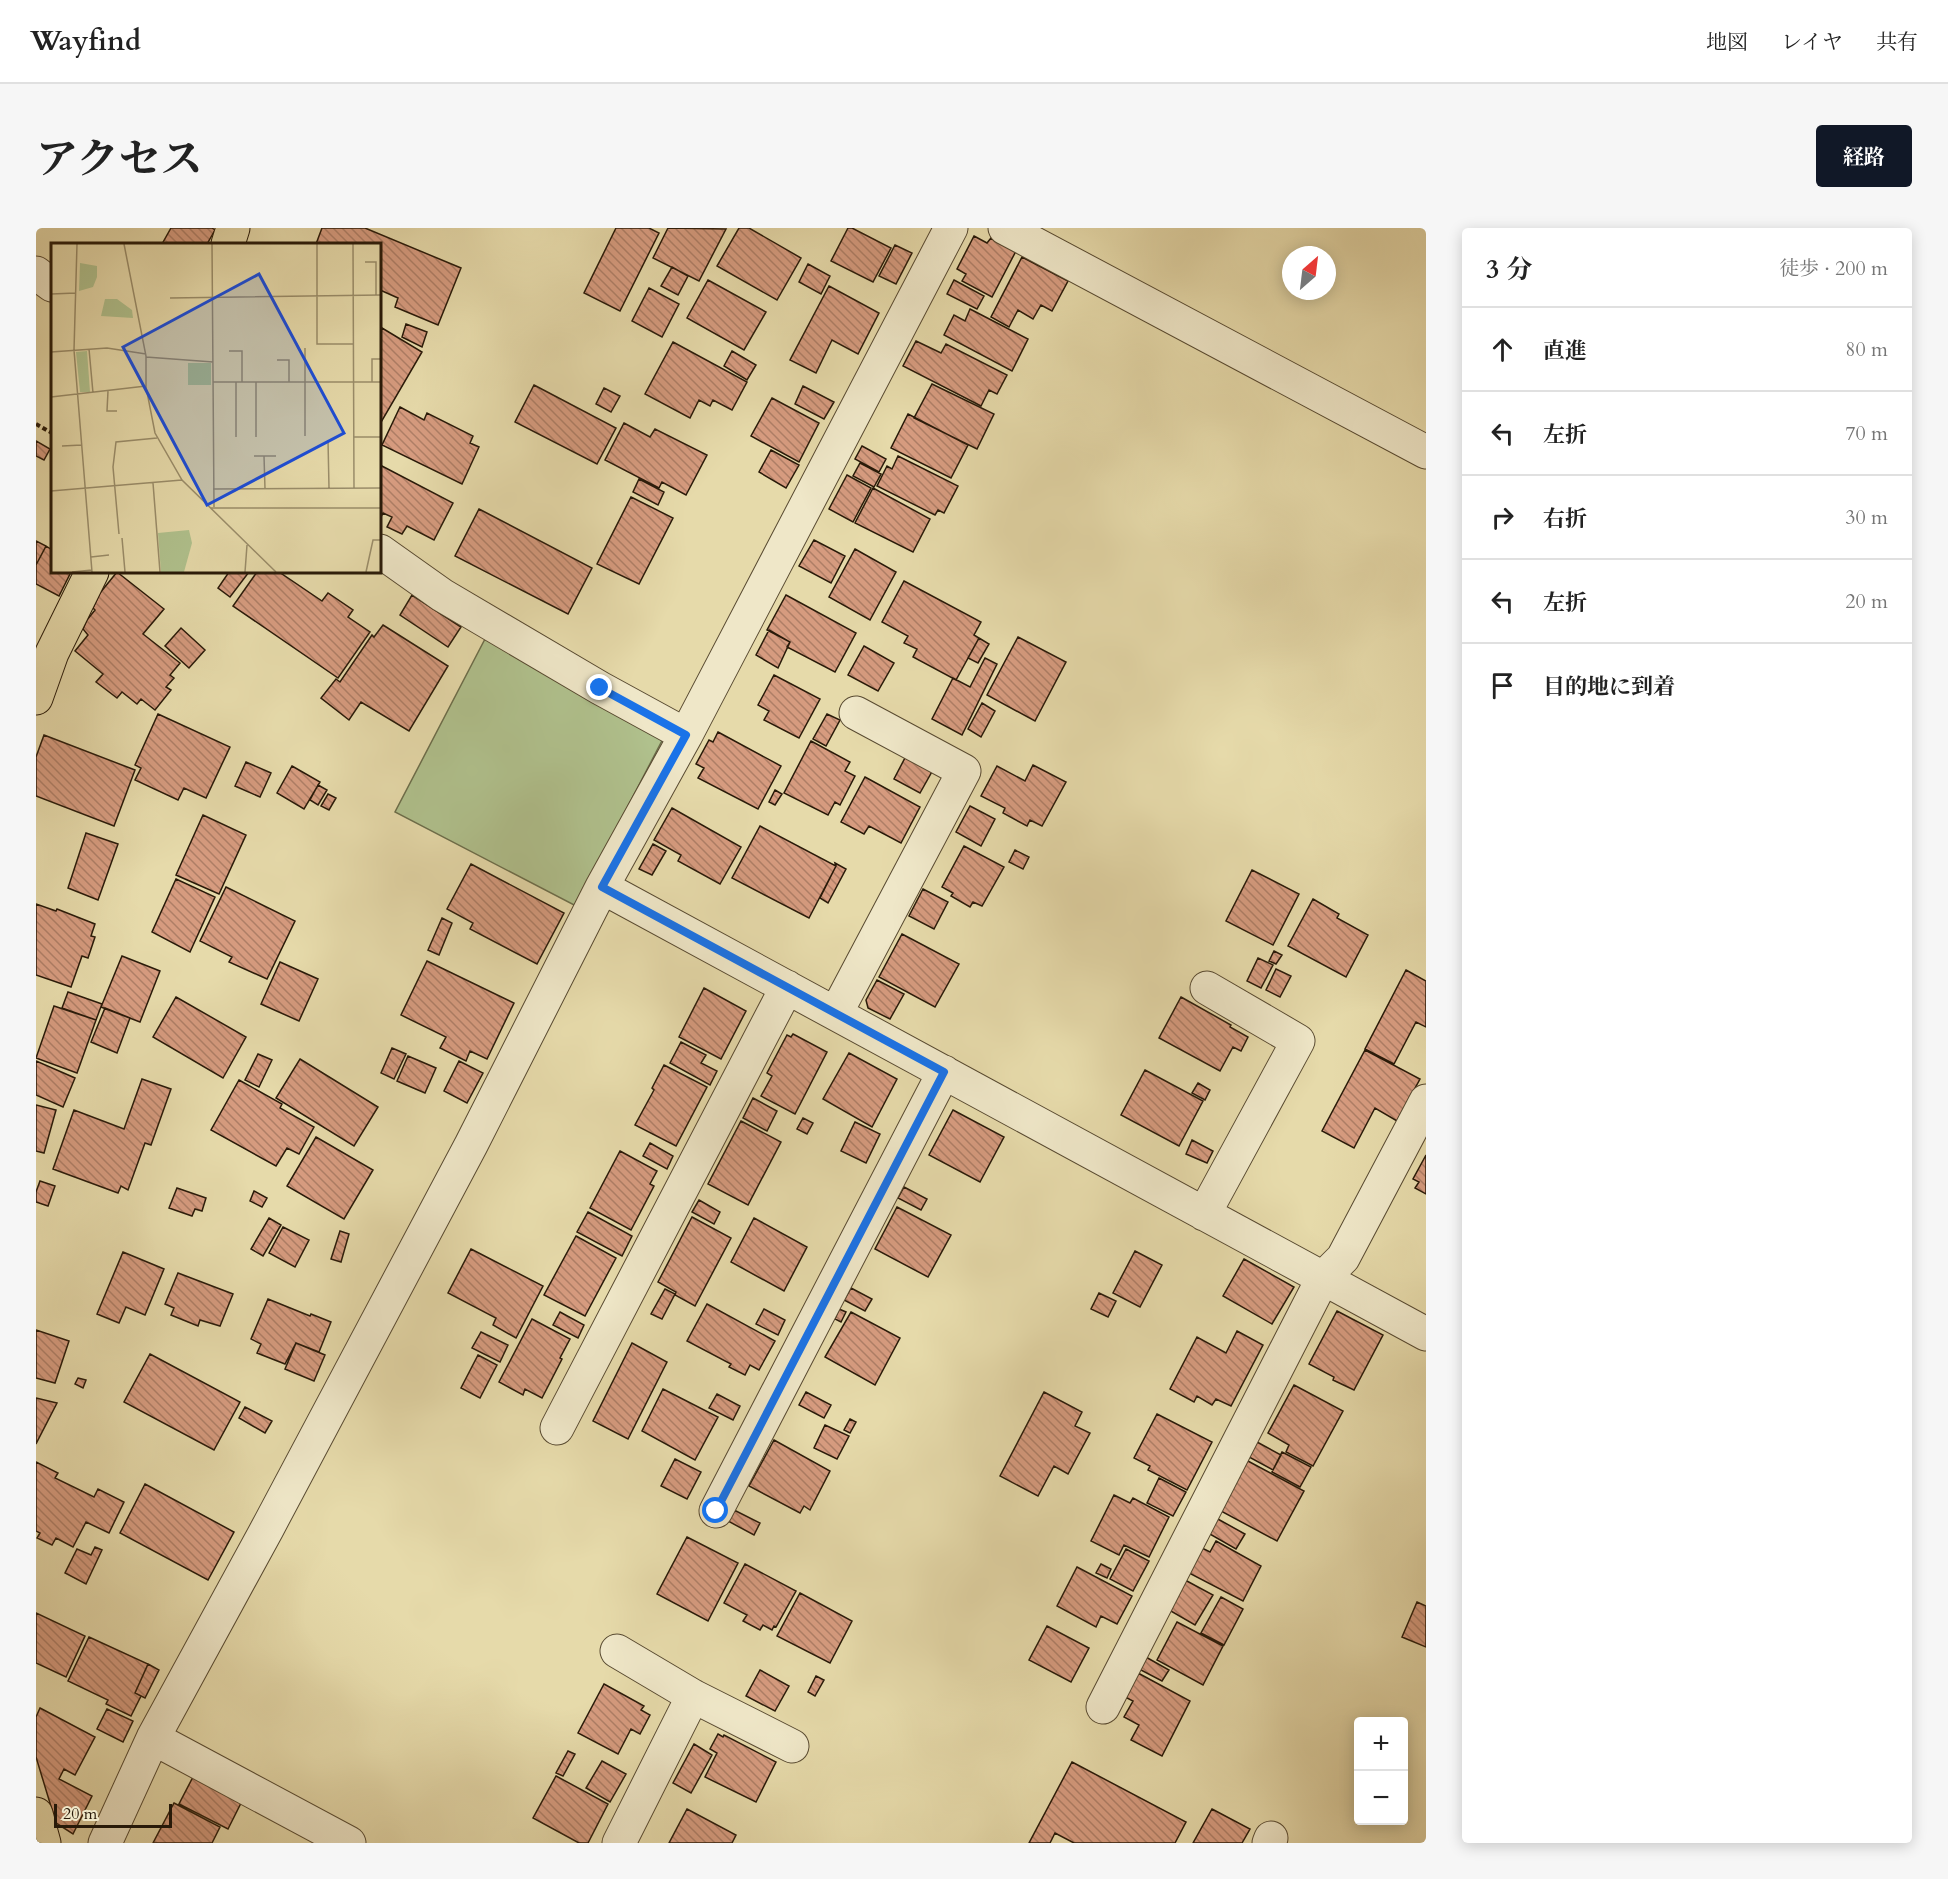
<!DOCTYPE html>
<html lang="ja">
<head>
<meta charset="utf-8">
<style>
  :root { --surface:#fff; --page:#f6f6f6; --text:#222; --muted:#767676; --line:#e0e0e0; --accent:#111827 }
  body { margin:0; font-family:Cardo,"Noto Serif JP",serif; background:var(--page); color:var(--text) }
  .controls { position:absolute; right:18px; bottom:18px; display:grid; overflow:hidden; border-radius:6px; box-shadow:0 3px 15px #0003 }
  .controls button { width:54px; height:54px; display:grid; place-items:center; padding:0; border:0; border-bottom:2px solid var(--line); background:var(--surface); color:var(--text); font:30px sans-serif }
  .compass { position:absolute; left:1246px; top:18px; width:54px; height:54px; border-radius:50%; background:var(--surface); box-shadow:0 3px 15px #0003; rotate:28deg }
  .scale { position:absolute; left:18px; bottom:15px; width:118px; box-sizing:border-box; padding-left:6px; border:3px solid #291a09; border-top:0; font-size:16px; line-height:21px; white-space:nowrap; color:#291a09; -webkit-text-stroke:4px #efe7c8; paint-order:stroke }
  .stop { position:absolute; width:18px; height:18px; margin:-14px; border:4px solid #1a73e8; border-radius:50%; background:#fff }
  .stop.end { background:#1a73e8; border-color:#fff; box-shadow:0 2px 6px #0008 }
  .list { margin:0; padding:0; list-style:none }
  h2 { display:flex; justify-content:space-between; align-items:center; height:78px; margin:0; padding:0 24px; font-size:26px }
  h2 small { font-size:20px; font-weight:400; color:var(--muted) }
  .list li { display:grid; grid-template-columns:39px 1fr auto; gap:18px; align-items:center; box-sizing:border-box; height:84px; padding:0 24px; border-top:2px solid var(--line) }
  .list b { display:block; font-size:22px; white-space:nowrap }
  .list em { font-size:20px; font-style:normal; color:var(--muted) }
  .icon { flex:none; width:33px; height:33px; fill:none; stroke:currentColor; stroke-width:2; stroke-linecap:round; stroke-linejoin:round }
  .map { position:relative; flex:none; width:1390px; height:1615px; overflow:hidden; border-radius:6px }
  header { display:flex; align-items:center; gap:36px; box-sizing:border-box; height:84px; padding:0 30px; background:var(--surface); border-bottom:2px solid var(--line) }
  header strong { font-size:28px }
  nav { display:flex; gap:33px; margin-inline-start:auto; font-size:21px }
  .intro { display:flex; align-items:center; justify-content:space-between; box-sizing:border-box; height:144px; padding:0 36px }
  h1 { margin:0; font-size:42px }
  .button { padding:15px 27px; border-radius:6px; background:var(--accent); color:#fff; font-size:21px; font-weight:700 }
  main { display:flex; gap:36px; padding:0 36px }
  aside { flex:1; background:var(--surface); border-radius:6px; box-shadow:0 3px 15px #0003 }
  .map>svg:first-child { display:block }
</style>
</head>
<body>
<header>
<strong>Wayfind</strong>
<nav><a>地図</a><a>レイヤ</a><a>共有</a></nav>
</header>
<div class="intro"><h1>アクセス</h1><a class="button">経路</a></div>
<main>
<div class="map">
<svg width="1390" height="1615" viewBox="0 0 1390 1615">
  <defs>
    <pattern id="building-back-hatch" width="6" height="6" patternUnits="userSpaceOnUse" patternTransform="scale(1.5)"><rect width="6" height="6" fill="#d69b7f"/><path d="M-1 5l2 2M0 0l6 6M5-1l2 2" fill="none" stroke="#ae7e66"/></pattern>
  </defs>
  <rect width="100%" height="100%" fill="#e6daaa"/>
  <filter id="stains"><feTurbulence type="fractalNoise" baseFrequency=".00333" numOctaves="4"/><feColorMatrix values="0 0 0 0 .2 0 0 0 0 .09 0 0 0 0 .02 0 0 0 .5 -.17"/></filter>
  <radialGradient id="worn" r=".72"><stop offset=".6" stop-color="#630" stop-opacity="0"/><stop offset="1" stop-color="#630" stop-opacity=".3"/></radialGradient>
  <path fill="#b0c18d" stroke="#6c6e4b" stroke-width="1.5" d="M449 411 630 505 540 678 359 584Z"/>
  <path fill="url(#building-back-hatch)" stroke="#291a09" stroke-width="1.5" d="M135 0H176L179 2 171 16H126Z
    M286 0H329L425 40 402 97 359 79 362 70 344 62V16H280Z
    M580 0H613L623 5 584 83 548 65Z
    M632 0 690 1 663 53 617 30Z
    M703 0H713L765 30 741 72 681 38Z
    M812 0H816L855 20 837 54 795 33Z
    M938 8 951 15 955 10 980 23 956 69 926 53 930 46 921 41Z
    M859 17 876 25 860 56 843 48Z
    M986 29 1032 53 1016 83 1005 77 997 91 982 82 973 99 955 89Z
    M772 36 794 48 785 66 763 54Z
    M636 39 652 48 642 67 625 58Z
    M672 52 730 84 708 122 651 90Z
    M918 52 948 68 941 81 911 66Z
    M793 58 843 85 822 126 796 112 780 145 754 132Z
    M613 60 643 76 626 109 596 93Z
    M934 81 992 111 976 143 908 107 918 87 929 93Z
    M370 96 391 104 386 119 366 109Z
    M346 100 386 124 344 196V104Z
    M880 113 905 125 910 116 971 147 961 166 953 162 945 178 867 138Z
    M637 114 711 154 696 182 677 172 674 178 663 172 654 190 609 166Z
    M696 123 720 137 711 152 688 138Z
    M896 156 958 186 941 221 878 190Z
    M498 157 580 200 561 236 479 194Z
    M767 158 798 174 788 191 759 176Z
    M568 160 584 168 575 184 560 176Z
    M736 170 783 195 763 234 715 208Z
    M364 179 388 192 391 185 437 208 434 215 443 219 426 256 346 217Z
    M872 186 932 217 915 250 855 220Z
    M588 195 614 209 619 201 671 227 650 267 626 254 623 260 569 232Z
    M0 213 14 221 8 232 0 228Z
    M826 218 850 231 843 244 819 231Z
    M735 222 763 237 750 260 723 244Z
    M862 228 922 258 908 285 902 282 899 287 841 258 851 238 856 241Z
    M824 235 845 246 838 259 817 248Z
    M344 237 417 275 398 312 371 298 366 306 351 299 356 289 347 285 344 291Z
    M811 247 835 260 817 294 793 281Z
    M603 251 628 264 622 277 597 264Z
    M837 260 894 291 877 324 819 295Z
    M595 269 637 290 603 356 561 336Z
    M443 281 556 340 532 386 419 328Z
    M778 312 809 328 795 355 763 338Z
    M0 313 10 318 0 337Z
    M10 318 16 322V344H35L23 368 0 356V337Z
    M819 321 860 344 834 392 793 369Z
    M81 344 128 381 107 406 144 435 134 447 138 450 130 459 135 462 119 482 105 471 101 476 86 464 81 470 60 454 67 446 39 423 52 407 47 401 51 392 59 382 57 380 64 365Z
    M193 344H213L194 369 182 360Z
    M221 344H243L286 373 292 365 317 382 312 389 334 404 302 450 197 378Z
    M868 353 945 394 938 407 943 410 920 452 877 429 881 421 868 415 872 408 846 394Z
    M376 367 425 399 412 419 364 387Z
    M750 367 820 405 799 444 751 419 754 414 731 402Z
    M347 397 412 438 373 503 325 474 313 492 285 470 300 451 304 454 336 407 338 409Z
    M145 400 169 422 153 440 129 418Z
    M733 402 754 414 742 440 720 427Z
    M982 409 1030 434 999 493 951 467Z
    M943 410 953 416 942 435 932 430Z
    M828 418 858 435 842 463 812 447Z
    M949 430 961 436 926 507 896 491 917 450 934 459Z
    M738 447 784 471 763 510 728 492 733 483 722 477Z
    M946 475 959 483 945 509 932 501Z
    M122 486 194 519 170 570 148 560 142 572 99 552 105 540 99 537Z
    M791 486 804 492 790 518 777 511Z
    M682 504 745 538 722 581 662 550 668 540 660 536 673 512 677 514Z
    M8 507 99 542 78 598 0 568V529Z
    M775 513 814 534 809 543 819 548 804 577 799 574 792 587 748 565Z
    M871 526 898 540 884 565 858 551Z
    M210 534 235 545 224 569 199 558Z
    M997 537 1030 554 1006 598 994 592 991 598 967 585 969 580 945 568 961 538 989 553Z
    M256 538 284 554 268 581 241 565Z
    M829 549 884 579 865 615 833 598 828 606 805 594Z
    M282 557 291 562 282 577 274 572Z
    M739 562 746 566 739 577 733 574Z
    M292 566 300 570 293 582 285 578Z
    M934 578 959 591 945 618 920 604Z
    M636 580 705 619 684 656 642 633 645 627 618 612Z
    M167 587 210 607 183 666 140 647Z
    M724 598 800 638 773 690 696 650Z
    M50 605 82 616 62 672 32 660Z
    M617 616 630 623 616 647 603 641Z
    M928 618 968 639 946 678 937 674 934 679 915 668 917 665 906 659Z
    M979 622 993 629 987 641 973 634Z
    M799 635 810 641 792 675 784 670 800 638Z
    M435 636 528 685 501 736 434 701 437 695 411 681Z
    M1216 642 1263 666 1237 717 1190 693Z
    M140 651 179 669 154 724 116 704Z
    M190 659 259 693 231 751 193 734 196 729 164 713Z
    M887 661 912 674 898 701 873 688Z
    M1277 671 1303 686 1301 690 1332 707 1310 749 1252 718Z
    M0 676 20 683 21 681 59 696 55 708 59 709 52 730 46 728 35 759 0 747Z
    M406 690 416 695 403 727 392 722Z
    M866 706 923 736 899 779 843 749Z
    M1238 723 1246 727 1240 736 1233 733Z
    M86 728 124 743 104 794 65 779Z
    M1222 730 1237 737 1225 760 1211 753Z
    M391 733 478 775 451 831 434 823 430 833 404 820 410 809 365 787Z
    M244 734 282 751 263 793 225 776Z
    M1240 741 1255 748 1244 769 1230 762Z
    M1370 742 1390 753V799L1380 794 1358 836 1329 821Z
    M841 752 868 766 854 791 832 780 830 772Z
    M668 760 710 783 685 831 643 809Z
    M32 764 66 776 60 792 26 780Z
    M140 769 210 809 187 850 117 809Z
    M1145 769 1195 797 1194 799 1212 809 1205 823 1197 819 1184 843 1123 810Z
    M18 778 60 792 41 845 0 830Z
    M69 780 94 790 81 825 55 814Z
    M757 806 791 824 759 886 725 868 736 848 731 845 751 807 755 809Z
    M645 814 670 827 665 835 681 843 674 857 634 835Z
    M356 820 370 826 358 851 345 845Z
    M1329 822 1384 851 1361 893 1339 880 1318 920 1286 903Z
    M813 825 861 851 836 899 787 871Z
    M222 826 236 832 223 859 209 852Z
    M372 828 400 840 389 865 361 853Z
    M264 831 342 879 318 918 240 870Z
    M0 833 39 850 27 879 0 867Z
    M423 833 447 845 431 875 408 863Z
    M628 837 671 859 640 918 599 897 618 862 616 860Z
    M1109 842 1167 873 1143 918 1085 887Z
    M106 851 135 861 115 917 109 915 92 962 85 958 82 965 17 941 38 882 88 901Z
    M203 852 246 876 244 880 278 899 263 926 251 920 240 938 175 902Z
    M1162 855 1174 862 1169 872 1156 865Z
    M717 870 741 883 731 903 707 890Z
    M0 877 20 882 8 925 0 923Z
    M917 882 968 909 944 954 893 927Z
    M767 890 777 895 771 906 761 901Z
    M705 893 745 914 712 977 672 956Z
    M819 894 844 906 830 935 805 923Z
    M280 909 337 942 308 991 251 958Z
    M1156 912 1177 923 1171 935 1150 926Z
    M614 915 637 928 631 941 607 928Z
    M584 923 621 943 614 956 618 958 595 1002 554 980Z
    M1390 927V966L1379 960 1383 954 1377 951Z
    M4 953 19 958 12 978 0 974V964Z
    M868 959 891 971 885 982 862 970Z
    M141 960 170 970 166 983 159 981 156 988 133 980Z
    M218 963 231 970 226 979 214 973Z
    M663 972 684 984 678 996 656 984Z
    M861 979 915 1007 892 1049 839 1021Z
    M552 984 596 1008 586 1028 541 1004Z
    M656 989 695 1010 659 1078 639 1067 640 1064 622 1054Z
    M233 990 245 997 227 1028 215 1021Z
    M718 990 771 1019 748 1063 695 1034Z
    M247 999 273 1012 259 1039 233 1025Z
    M304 1003 313 1006 305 1034 295 1031Z
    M540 1008 580 1030 549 1088 508 1067Z
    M435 1021 507 1058 480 1110 457 1097 460 1090 412 1065Z
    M1099 1023 1126 1037 1104 1079 1077 1065Z
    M87 1024 128 1041 109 1087 90 1079 83 1095 61 1086Z
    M1208 1031 1258 1059 1236 1096 1187 1068Z
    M142 1045 197 1066 184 1098 164 1092 162 1098 135 1087 138 1080 129 1076Z
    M815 1060 836 1071 829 1083 808 1072Z
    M629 1061 639 1066 626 1091 615 1086Z
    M1063 1065 1080 1073 1072 1089 1055 1081Z
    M232 1071 274 1088 275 1086 295 1094 283 1124 260 1115 249 1136 221 1125 225 1116 215 1111Z
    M671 1076 739 1113 723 1142 714 1137 709 1147 693 1139 695 1136 651 1113Z
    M728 1081 749 1092 742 1107 720 1096Z
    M803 1081 810 1084 805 1094 799 1091Z
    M1301 1083 1347 1107 1318 1162 1297 1152 1298 1149 1273 1136Z
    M524 1084 548 1097 542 1110 517 1097Z
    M815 1084 864 1110 839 1157 789 1129Z
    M496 1091 534 1111 524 1130 526 1131 506 1170 489 1161 487 1167 463 1154Z
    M0 1102 33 1113 19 1155 0 1150Z
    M1201 1103 1227 1117 1195 1178 1180 1171 1176 1177 1161 1168 1158 1174 1134 1161 1161 1109 1190 1125Z
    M445 1104 472 1117 464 1134 436 1120Z
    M260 1115 289 1127 278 1153 249 1141Z
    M596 1115 631 1134 592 1211 557 1193Z
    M114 1126 204 1174 178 1222 88 1174Z
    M442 1127 461 1137 444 1170 425 1160Z
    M42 1150 50 1152 47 1160 39 1156Z
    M1258 1157 1307 1183 1277 1238 1250 1224 1253 1217 1232 1205Z
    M627 1161 682 1189 659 1232 606 1203Z
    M770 1164 795 1177 788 1190 763 1177Z
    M1008 1164 1046 1184 1039 1198 1054 1205 1032 1246 1018 1238 1002 1268 964 1248Z
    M681 1166 704 1178 697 1192 673 1180Z
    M0 1170 21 1175 0 1216Z
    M209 1179 236 1193 229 1205 203 1190Z
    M1121 1186 1176 1214 1151 1262 1112 1242 1114 1238 1098 1230Z
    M814 1191 820 1194 814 1205 808 1202Z
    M789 1197 813 1208 801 1231 778 1220Z
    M738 1212 794 1243 774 1282 768 1278 764 1285 713 1258Z
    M1221 1214 1245 1227 1237 1242 1213 1229Z
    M1246 1224 1275 1239 1264 1259 1236 1244Z
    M639 1231 665 1244 651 1271 625 1258Z
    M1210 1232 1268 1263 1241 1313 1183 1282Z
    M0 1234 22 1245 19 1250 58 1269 62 1261 88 1274 73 1305 50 1294 37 1319 20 1310 16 1317 1 1310 4 1305 0 1303Z
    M1123 1250 1150 1264 1137 1288 1111 1275Z
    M109 1256 198 1304 172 1352 84 1305Z
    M1078 1267 1094 1275 1097 1270 1133 1289 1113 1329 1088 1317 1083 1327 1055 1313Z
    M698 1282 724 1295 718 1307 692 1293Z
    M1180 1290 1209 1306 1200 1321 1172 1305Z
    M651 1309 702 1335 672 1393 621 1366Z
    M1180 1313 1225 1338 1207 1373 1153 1345 1166 1320 1174 1324Z
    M59 1319 66 1322 50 1356 29 1345 41 1321 55 1327Z
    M1090 1321 1113 1333 1097 1363 1074 1351Z
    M709 1336 760 1363 740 1399 738 1398 736 1402 727 1397 724 1402 707 1393 711 1387 688 1375Z
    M1065 1336 1075 1341 1071 1350 1060 1345Z
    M1041 1339 1096 1368 1081 1396 1065 1388 1060 1399 1021 1378Z
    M1149 1352 1177 1367 1159 1397 1133 1382Z
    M764 1365 816 1393 794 1435 741 1408Z
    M1185 1369 1207 1381 1188 1417 1165 1405Z
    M1381 1374 1390 1378V1419L1366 1409Z
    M0 1385 49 1408 30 1449 0 1435Z
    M1141 1394 1187 1418 1167 1457 1121 1432Z
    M1011 1398 1053 1420 1035 1454 993 1432Z
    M53 1409 112 1436 99 1465 105 1468 95 1488 70 1476 72 1472 32 1453Z
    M1108 1428 1133 1442 1126 1453 1101 1440Z
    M112 1436 123 1442 109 1470 99 1465Z
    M724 1442 753 1458 739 1483 710 1468Z
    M1102 1445 1154 1473 1126 1528 1095 1512 1103 1497 1088 1489 1097 1473 1089 1469Z
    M780 1448 788 1452 779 1468 772 1464Z
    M568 1456 608 1478 605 1482 614 1487 604 1506 595 1501 582 1526 542 1505Z
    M4 1480 59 1509 39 1547 28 1541 23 1551 56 1568 37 1606 20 1595 0 1529V1489Z
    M71 1481 97 1493 87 1514 61 1501Z
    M682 1506 687 1509 688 1507 740 1534 720 1574 669 1549 681 1525 674 1521Z
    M658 1516 676 1527 655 1565 637 1555Z
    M532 1523 539 1526 527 1548 520 1545Z
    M566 1533 590 1546 574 1574 550 1560Z
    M1036 1534 1150 1594 1139 1615H1038L1019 1605 1014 1615H993Z
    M158 1547 207 1571 192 1601 143 1576Z
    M520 1548 572 1576 552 1615H543L497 1590Z
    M138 1575 184 1599 176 1615H117Z
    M651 1581 700 1607 696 1615H633Z
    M1176 1581 1214 1601 1206 1615H1157Z"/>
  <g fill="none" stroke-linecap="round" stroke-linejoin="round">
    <g stroke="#584a31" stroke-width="35">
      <path id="minor" d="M969 0 1390 224
        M0 45 16 57
        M344 323 406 367 564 460 650 507
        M566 659 1390 1106
        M800 785 928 543 820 485
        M1168 986 1262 813 1171 760
        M521 1200 751 759
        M680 1283 908 844
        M581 1423 657 1468 756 1518
        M1067 1479 1287 1050 1307 1030 1390 873
        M117 1510 313 1615
        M69 1615 117 1510 231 1301 435 917 566 659 650 507 915 0
        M583 1615 657 1468
        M1233 1615 1235 1610"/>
    </g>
    <g stroke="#291a09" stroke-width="35">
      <path id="major" d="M192 16 197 0
        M0 470 16 425 56 344
        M0 1586 8 1615"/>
    </g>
    <path stroke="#291a09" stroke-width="4" stroke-dasharray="4.5 3" stroke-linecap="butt" d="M0 196 16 205"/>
    <use href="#minor" stroke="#efe7c8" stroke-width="33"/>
    <use href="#major" stroke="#e6daaa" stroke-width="33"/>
  </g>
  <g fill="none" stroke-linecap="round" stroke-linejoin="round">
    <path stroke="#1a73e8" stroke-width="8" d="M564 460 650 507 566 659 908 844 680 1283"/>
  </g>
  <g transform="translate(15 15)">
    <rect width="330" height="330" fill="#e6daaa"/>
    <path d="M29 20 46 23V34L42 44 28 48ZM54 56H66L81 67 82 75 50 73ZM36 108 39 149H29L25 109ZM137 120H160V142H137Z" fill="#b0c18d"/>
    <path d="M138 287 141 300 133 329H110L107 290Z" fill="#b0c18d"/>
    <path fill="none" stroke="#9a8d6a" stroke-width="1.5" d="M26 1 23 107 41 329M73 1 95 113V144L104 190 131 237 225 329M161 1 163 264M266 1V101H302M302 1 303 245M314 19H325V52M0 51 25 50M119 55 330 52M38 106 42 150M178 108H191V139M0 109 56 105 95 111M95 114 162 119M226 117H238V139M162 139H330M185 139V194M205 139V194M321 139V116H330M57 148 56 168H66M0 154 95 143M254 193V105M303 194H330M277 197 278 245M11 203 31 202M203 213H225M213 213 214 246M102 240 109 329M162 246 330 245M0 248 131 237M160 265H330M68 291 62 224 65 199 106 195M71 295 74 329M40 314 58 312M21 329 41 327M194 329 196 302M315 329 322 297H330"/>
    <path fill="#1d4ed8" fill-opacity="0.15" stroke="#1d4ed8" stroke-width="3" d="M208 31 293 190 156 262 72 104Z"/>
    <rect width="330" height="330" fill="none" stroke="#291a09" stroke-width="3"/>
  </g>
  <rect width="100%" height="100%" filter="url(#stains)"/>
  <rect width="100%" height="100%" fill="url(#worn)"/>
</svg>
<div class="controls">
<button>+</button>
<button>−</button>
</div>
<svg class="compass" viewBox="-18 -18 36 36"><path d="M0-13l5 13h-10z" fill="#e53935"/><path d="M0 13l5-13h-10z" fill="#767676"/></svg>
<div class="scale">20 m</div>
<div class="stop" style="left:680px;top:1283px"></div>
<div class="stop end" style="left:564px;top:460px"></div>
</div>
<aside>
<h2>3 分<small>徒歩 · 200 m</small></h2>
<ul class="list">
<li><svg class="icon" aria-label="ahead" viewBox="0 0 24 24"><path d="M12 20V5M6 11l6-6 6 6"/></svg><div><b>直進</b></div><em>80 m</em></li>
<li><svg class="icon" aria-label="left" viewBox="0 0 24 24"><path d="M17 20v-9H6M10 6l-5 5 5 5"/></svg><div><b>左折</b></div><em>70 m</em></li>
<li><svg class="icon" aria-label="right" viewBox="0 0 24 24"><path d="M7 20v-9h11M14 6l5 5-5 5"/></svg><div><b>右折</b></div><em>30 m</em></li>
<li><svg class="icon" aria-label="left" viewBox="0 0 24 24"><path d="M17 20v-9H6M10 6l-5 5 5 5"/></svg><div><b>左折</b></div><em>20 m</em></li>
<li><svg class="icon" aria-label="arrive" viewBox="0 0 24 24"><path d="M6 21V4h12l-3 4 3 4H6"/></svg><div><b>目的地に到着</b></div></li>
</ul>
</aside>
</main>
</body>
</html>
